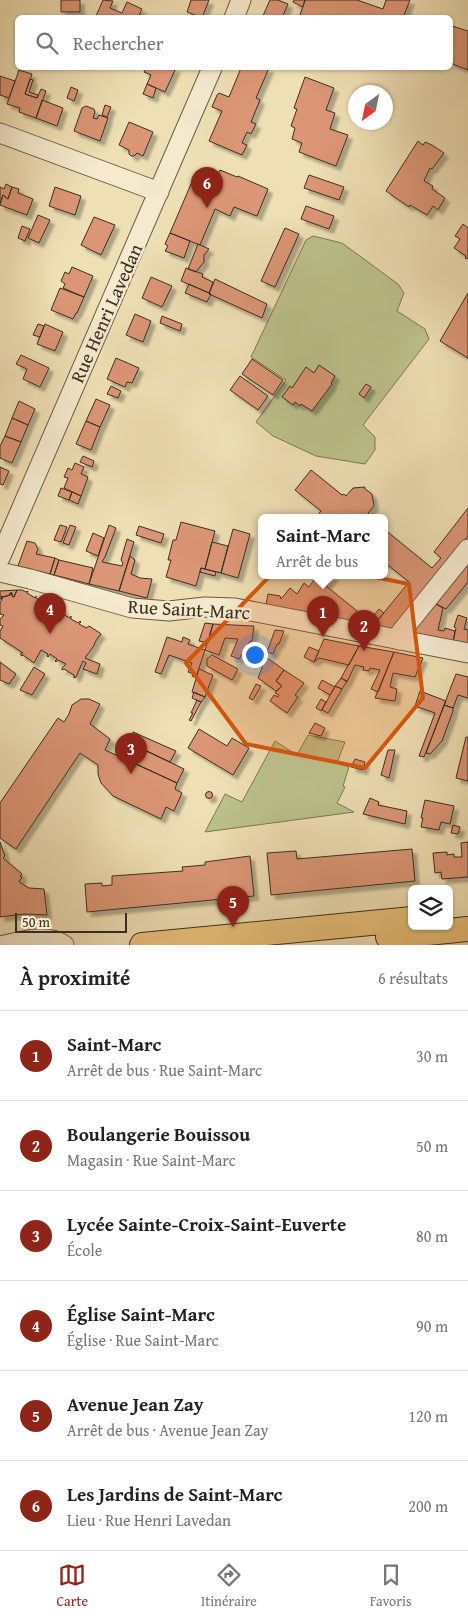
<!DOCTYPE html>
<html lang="fr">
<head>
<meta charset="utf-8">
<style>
  :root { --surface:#fff; --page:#f6f6f6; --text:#222; --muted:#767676; --line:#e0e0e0; --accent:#8f2418 }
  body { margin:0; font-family:"Gentium Book Plus",serif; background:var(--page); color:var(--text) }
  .controls { position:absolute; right:15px; bottom:15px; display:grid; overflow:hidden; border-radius:8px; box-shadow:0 1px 4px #0004 }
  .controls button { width:45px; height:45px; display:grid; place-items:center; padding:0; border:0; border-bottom:1px solid var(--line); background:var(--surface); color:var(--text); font:25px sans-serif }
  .compass { position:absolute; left:348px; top:85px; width:45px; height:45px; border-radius:50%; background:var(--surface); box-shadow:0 1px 4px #0004; rotate:213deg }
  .scale { position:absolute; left:15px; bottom:12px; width:112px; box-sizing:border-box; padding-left:5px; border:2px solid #3c2d24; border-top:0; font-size:14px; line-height:18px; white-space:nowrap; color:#3c2d24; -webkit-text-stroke:4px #f5eace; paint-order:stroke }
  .you { position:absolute; left:254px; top:654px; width:18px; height:18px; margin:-12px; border:4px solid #fff; border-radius:50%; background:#1a73e8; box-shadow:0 0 0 8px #1a73e833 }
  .badge { display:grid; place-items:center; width:32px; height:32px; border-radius:50%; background:var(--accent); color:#fff; font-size:16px; font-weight:700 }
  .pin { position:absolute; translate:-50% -41px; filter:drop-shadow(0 1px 2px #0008) }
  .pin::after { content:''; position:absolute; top:26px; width:18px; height:15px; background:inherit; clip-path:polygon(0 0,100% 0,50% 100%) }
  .popup { position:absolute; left:258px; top:514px; width:130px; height:65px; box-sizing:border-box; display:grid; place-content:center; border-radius:8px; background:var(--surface); filter:drop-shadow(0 1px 4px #0005); font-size:16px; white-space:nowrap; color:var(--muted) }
  .popup b { font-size:19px; color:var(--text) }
  .popup::after { content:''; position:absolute; left:50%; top:100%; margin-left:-10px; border:10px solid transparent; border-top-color:var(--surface) }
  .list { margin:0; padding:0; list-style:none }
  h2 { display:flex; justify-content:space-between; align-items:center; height:65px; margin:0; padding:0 20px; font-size:21px }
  h2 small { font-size:16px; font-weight:400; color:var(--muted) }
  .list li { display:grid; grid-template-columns:32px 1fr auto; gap:15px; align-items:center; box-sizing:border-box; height:90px; padding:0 20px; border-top:1px solid var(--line) }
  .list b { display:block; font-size:19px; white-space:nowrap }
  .list p { margin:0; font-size:16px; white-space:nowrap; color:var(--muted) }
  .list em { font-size:16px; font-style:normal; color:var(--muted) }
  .icon { flex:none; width:28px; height:28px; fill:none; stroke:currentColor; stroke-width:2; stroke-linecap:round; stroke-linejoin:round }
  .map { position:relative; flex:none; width:468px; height:945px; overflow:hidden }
  .search { position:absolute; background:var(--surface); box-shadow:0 1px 4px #0004; left:15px; right:15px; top:15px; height:55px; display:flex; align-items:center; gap:12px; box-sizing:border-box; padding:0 18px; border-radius:8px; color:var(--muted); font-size:19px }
  .sheet { height:605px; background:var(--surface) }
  nav { display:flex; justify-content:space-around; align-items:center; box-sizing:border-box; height:70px; border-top:1px solid var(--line); background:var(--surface); font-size:14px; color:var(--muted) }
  nav a { display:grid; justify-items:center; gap:2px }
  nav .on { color:var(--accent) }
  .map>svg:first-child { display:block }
</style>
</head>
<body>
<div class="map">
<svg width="468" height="945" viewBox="0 0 468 945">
  <defs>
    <filter id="shadow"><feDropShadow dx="4.5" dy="4.5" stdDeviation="1" flood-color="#0004"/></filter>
  </defs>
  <rect width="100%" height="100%" fill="#efdfb4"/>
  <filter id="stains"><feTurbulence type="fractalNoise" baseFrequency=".004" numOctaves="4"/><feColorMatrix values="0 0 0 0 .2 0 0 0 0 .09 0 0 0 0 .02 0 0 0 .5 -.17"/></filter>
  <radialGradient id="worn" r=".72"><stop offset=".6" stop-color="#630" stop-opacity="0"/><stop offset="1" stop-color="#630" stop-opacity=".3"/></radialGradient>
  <path fill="#bcc18b" stroke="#7c7758" d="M313 236 342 243 398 284 404 293 397 311 425 329 429 339 363 425 375 437V450L365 464 316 456 273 436 256 422 286 380 251 357 306 240Z
    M308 735 345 742 337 763 349 767 343 786 345 787 337 803 354 812 205 832 225 794 242 802 275 741 297 755Z"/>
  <path fill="#db9674" stroke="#3c2d24" filter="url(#shadow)" d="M61 0H80V12H61Z
    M103 0 113 1 110 8 122 13 127 2 142 9 138 18H99L96 16Z
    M191 0H209L202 18 187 12Z
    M270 0H278L288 4 282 18H262Z
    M294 0H305L303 7 293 2Z
    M305 0H357L383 9 386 0H410L403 18H299Z
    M452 26 468 31V70L450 63V30Z
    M146 68H176L165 92 147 84 151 75 144 72Z
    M241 68H269L256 98 260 100 251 122 256 124 251 134 247 132 242 143 247 145 242 155 209 141 222 111 212 107 217 95 219 93 229 97Z
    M19 70 32 74 25 94 37 98 41 89 46 91 36 118 19 112 20 108 7 104Z
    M0 76 15 81 9 98 0 95Z
    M305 77 334 88 326 110 335 113 330 129 348 135 336 166 299 152 302 143 292 139 295 128 291 126 297 109 294 108Z
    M30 79 33 80 29 92 38 95 37 98 25 94Z
    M147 84 156 88 153 98 143 94Z
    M71 87 78 90 74 101 67 98Z
    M42 100 63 108 57 126 36 118Z
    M105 105 111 107 107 117 102 115Z
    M86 106 94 109 95 112 93 118 97 119 99 115 108 118 100 141 74 131 82 108Z
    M129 122 153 132 143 156 137 153 134 156H131L129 154V150L119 145Z
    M418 141 423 145 425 142 432 145 444 153 432 169 430 168 424 181 433 186 432 189 445 198 438 210 433 206 427 215 410 205 409 207 386 191Z
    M208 170 218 174 220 170 237 177 238 176 268 189 257 216 234 207 230 216 215 209 200 245 170 233 194 177 203 181Z
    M309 175 344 187 339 200 304 188Z
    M6 184 12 187 8 199 3 195 0 203V187L4 189Z
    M12 187 19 189 18 193 33 199 27 215 0 205 3 195 8 199Z
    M55 187 81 196 75 215 49 206Z
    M306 206 334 216 329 229 301 219Z
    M38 215 50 220 39 243 28 238Z
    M94 217 115 225 101 255 81 245Z
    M463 224 468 228V259L465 258 466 256 454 248 460 239 455 236Z
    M22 226 30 229 25 241 18 238Z
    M285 228 299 234 275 287 261 281Z
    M170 233 190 241 184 258 165 251 168 246 165 244Z
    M198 244 209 249 204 255V262L196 272 188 269Z
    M72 267 93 276 84 297 63 288 65 284 61 281 65 272 69 274Z
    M186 268 203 274 202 277 213 282 209 293 181 281Z
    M151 277 172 286 162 307 142 298Z
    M215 279 267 304 262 318 209 294Z
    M189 284 211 294 207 302 185 293Z
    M60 288 84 297 77 313H76L73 319 51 310Z
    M468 293V358L440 341Z
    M135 314 151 321 143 342 126 335Z
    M162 316 182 324 180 331 160 323Z
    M38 324 44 326 40 337 33 335Z
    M45 324 63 332 55 351 37 344Z
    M21 355 49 368 40 387 23 379 27 369 16 364Z
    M116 358 139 368 132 383 127 382 125 387 107 379Z
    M252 359 283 380 273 395 242 374Z
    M319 365 335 376 331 383 332 384 312 411 301 404 300 406 295 402 293 405 282 397 290 386 292 388 306 367 314 373Z
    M240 376 268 396 258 410 230 390Z
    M366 384 371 387 364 398 359 394Z
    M111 386 121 391 118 398 107 394Z
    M96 399 110 405 100 427 86 421Z
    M19 401 35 409 28 425 12 418Z
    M12 418 28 425 21 442 5 436Z
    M86 421 100 427 91 450 76 444Z
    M5 436 21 442 12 463 0 458V446Z
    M83 456 94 461 92 467 80 462Z
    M75 463 84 467 81 474 88 477 81 496 64 488 68 478 64 477 68 468 72 470Z
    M0 467 9 471 3 485 0 484Z
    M311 470 342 495 344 494 346 496 353 488 365 487V489L372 494 374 506 368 513 371 518H315L321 511 295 490Z
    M61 488 72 492 69 500 58 496Z
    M72 492 81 496 78 504 69 500Z
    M468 508V536L392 630 373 626 409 582 384 562V529L432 568 441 558 434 552Z
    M181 522 215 531 205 569 201 568 196 586 166 577 171 560H168L173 540H176Z
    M60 525 67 527 61 542 54 540Z
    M70 525 76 527 69 545 63 543Z
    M109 525 116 528 105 557 102 562 122 566 123 563 121 560 127 539 134 542 119 591 89 584Z
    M139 526 164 534 161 543 136 535Z
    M233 529 250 534 238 578 221 573Z
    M93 533 104 538 98 556 86 551Z
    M27 541 35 543 38 549 36 554 55 558 50 574 18 566Z
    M212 542 228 546 221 573 205 569Z
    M130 556 135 560 131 574 140 578 152 579 147 598 119 591Z
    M55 558 59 560 54 575 50 574Z
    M59 560 93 568 89 584 54 575Z
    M468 560V582L446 609 434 603Z
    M201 568 216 572 215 576 200 572Z
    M317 576H334L326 586 362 615 355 623 266 605 268 594 280 596 281 599 290 588 297 594 304 583 309 587Z
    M17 590 14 597 12 596V593H10V595L3 597 2 596V599H0V591Z
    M17 590H22L26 592 28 591 27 593 35 598 36 596V598L43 603 45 600 44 603 52 608 55 604 64 610 62 614 70 618 71 616V619L78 623 80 621 81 622 79 624 86 628 89 626 100 633 101 635 99 636 94 644H95L85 658 100 664 97 674 83 669 86 663 83 661 76 677 74 678V675L64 669 62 670V668L66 664 58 660 56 662 55 661 57 659 50 654 48 657 47 656 48 654 41 650 34 663 23 655 21 656V653H23L0 638V631L3 626 0 625V619L4 615 0 614V603L2 599 1 596 3 597 10 595V593H12V596L14 597Z
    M434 603 443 608 438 630 444 631 445 628 455 631 453 642 414 634 413 630Z
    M379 609 384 613 373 626 355 623 362 615 369 621Z
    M458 615 467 618 464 629 468 630V645L453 642 456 628 454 627Z
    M205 623 213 624 208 643 199 641Z
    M213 624 254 626 252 641H250L239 659 231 656 238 639 225 638 219 655 205 650Z
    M275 630 284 631 279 644H277L273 654 267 652Z
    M167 637 182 642 183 637 190 640 188 644 205 650 196 677 192 676 193 674 188 672 192 663 169 655 161 674 155 672Z
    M324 639 359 646 349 665 319 658 314 662Z
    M359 646 394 652 378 692 371 689 380 670 370 668 369 671 363 670 364 667 355 665 347 682 341 678Z
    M309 647 319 651 314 662 304 657Z
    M394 652 423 658 415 677 393 673 390 687 397 689 395 701 375 698Z
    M212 655 238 669 232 680 207 666V659Z
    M266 657 284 670 276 681 282 686 276 691 258 678Z
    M0 662 16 674 9 684 0 680Z
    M34 667 45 674 32 695 20 690Z
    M199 669 213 675 205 697 192 692Z
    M284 670 304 683 295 695 298 697 287 713 270 701 274 695 278 697 279 695 275 693 282 686 276 681Z
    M456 674 468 677V698L458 695 453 708 444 705Z
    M341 678 347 681 342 689 335 686Z
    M322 680 335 687 330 695 318 688Z
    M256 684 261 686 253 700 249 698Z
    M335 686 342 689 328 713 322 710Z
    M420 691 446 701 424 757 419 756 435 713 415 706Z
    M194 692 205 697 201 702 192 698Z
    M81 699H89L100 704 90 724 110 739 105 750 177 783 175 789 182 793 174 811 166 807 161 819 113 796 101 783 98 774V765L80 753 16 849 0 838V803L58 718 64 722 69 714 72 705Z
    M321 699 326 702 321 711 316 708Z
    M197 700 201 702 191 721 189 720 193 713H191Z
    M444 705 453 708V711L442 741 430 754 426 753Z
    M315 723 325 728 321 736 309 733Z
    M199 729 227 746 232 738 249 748 233 775 188 748Z
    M133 732 176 751 170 762 130 743Z
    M466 737H468V781L456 778Z
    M140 748 184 769 177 783 134 763Z
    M388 750H395L389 778 381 775Z
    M355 759 365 762 363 770 351 767Z
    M205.5 795a3.5 3.5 0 1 1 7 0a3.5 3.5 0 1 1-7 0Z
    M370 798 379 802 378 805 407 811 405 824 363 814Z
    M425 800 454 806 450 824 441 822 439 830 421 827 423 818H421Z
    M453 825 460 827 458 834 451 833Z
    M0 842 5 856 3 858 22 874 20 876 22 877 19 882 29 888 44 889 47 915 24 914 0 917Z
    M468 842V877L442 879 441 872 435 873 433 853 447 852V855L454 854V857H462L461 843Z
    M412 849 415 881 271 895 267 853 296 851 297 859Z
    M250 856 254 896 87 912 85 884 102 883V886L112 885V876L183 871 182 867 205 865V862Z"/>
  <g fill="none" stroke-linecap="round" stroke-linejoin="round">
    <g stroke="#695a48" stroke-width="21">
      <path id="minor" d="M234 18 241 0
        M0 133 159 192
        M0 558 212 68
        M0 572 30 579 132 608 169 611 205 607 235 608 468 653
        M399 640 401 632 468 549
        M4 945C24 941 46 933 64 945"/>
    </g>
    <g stroke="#3c2d24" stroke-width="26">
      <path id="major" d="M388 937 468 929
        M142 945 412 919"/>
    </g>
    <use href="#minor" stroke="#f5eace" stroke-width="19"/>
    <use href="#major" stroke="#e8c07a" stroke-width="24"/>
  </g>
  <path fill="#d7550e" fill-opacity="0.2" stroke="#d7550e" stroke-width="4" stroke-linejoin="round" d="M286 559 409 584 423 698 365 768 246 744 186 663Z"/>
  <g text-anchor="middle" stroke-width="5" stroke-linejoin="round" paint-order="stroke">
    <g font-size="19" fill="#3c2d24" stroke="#f5eace">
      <text transform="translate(106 313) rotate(-66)" y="7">Rue Henri Lavedan</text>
      <text transform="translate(189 609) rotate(3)" y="7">Rue Saint-Marc</text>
    </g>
  </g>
  <rect width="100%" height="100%" filter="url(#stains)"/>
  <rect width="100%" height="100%" fill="url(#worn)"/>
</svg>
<div class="controls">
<button><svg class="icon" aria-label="layers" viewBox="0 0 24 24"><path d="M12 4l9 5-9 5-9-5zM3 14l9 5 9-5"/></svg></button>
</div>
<svg class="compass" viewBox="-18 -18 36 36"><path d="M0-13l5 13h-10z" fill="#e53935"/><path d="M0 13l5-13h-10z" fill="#767676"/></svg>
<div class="scale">50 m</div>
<div class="you"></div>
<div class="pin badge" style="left:323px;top:637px">1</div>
<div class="popup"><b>Saint-Marc</b>Arrêt de bus</div>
<div class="pin badge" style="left:364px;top:651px">2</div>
<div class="pin badge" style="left:131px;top:774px">3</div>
<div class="pin badge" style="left:50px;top:634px">4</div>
<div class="pin badge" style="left:233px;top:927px">5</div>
<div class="pin badge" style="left:207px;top:208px">6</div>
<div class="search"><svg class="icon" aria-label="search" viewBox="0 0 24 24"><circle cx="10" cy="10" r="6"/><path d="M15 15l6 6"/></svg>Rechercher</div>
</div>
<section class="sheet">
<h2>À proximité<small>6 résultats</small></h2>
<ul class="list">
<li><span class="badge">1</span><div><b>Saint-Marc</b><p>Arrêt de bus · Rue Saint-Marc</p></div><em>30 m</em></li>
<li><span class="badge">2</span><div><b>Boulangerie Bouissou</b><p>Magasin · Rue Saint-Marc</p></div><em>50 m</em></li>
<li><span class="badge">3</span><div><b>Lycée Sainte-Croix-Saint-Euverte</b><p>École</p></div><em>80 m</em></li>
<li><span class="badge">4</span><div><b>Église Saint-Marc</b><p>Église · Rue Saint-Marc</p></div><em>90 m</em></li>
<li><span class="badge">5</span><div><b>Avenue Jean Zay</b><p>Arrêt de bus · Avenue Jean Zay</p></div><em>120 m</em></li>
<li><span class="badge">6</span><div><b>Les Jardins de Saint-Marc</b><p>Lieu · Rue Henri Lavedan</p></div><em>200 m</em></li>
</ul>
</section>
<nav>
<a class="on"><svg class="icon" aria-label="map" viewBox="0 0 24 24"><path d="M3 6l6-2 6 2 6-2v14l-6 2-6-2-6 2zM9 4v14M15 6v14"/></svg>Carte</a>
<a><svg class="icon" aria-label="directions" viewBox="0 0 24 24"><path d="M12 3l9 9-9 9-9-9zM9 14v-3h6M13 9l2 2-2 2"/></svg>Itinéraire</a>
<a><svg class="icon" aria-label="saved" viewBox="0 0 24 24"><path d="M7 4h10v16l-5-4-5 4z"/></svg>Favoris</a>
</nav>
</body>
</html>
